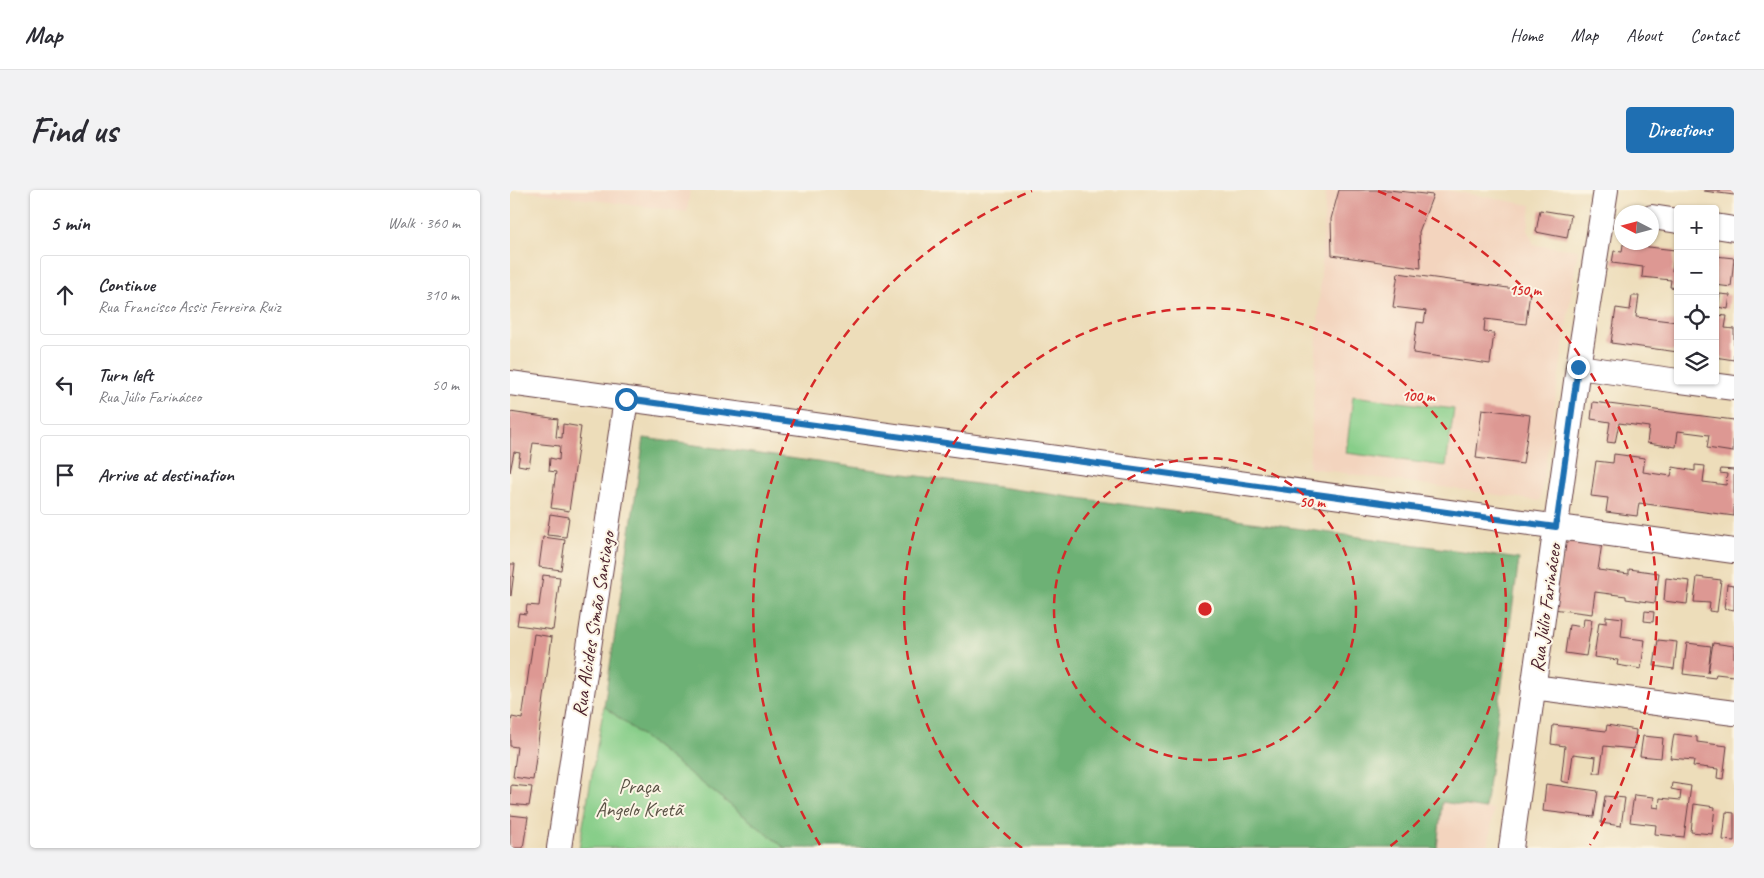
<!DOCTYPE html>
<html lang="en">
<head>
<meta charset="utf-8">
<style>
  :root { --surface:#fff; --page:#f2f2f3; --text:#2b2b33; --muted:#7c7c81; --line:#e1e1e2; --accent:#1f6fb2 }
  body { margin:0; font-family:Caveat,sans-serif; background:var(--page); color:var(--text) }
  .controls { position:absolute; right:15px; top:15px; display:grid; overflow:hidden; border-radius:5px; box-shadow:0 1px 4px #0004 }
  .controls button { width:45px; height:45px; display:grid; place-items:center; padding:0; border:0; border-bottom:1px solid var(--line); background:var(--surface); color:var(--text); font:25px sans-serif }
  .compass { position:absolute; left:1104px; top:15px; width:45px; height:45px; border-radius:50%; background:var(--surface); box-shadow:0 1px 4px #0004; rotate:276deg }
  .stop { position:absolute; width:15px; height:15px; margin:-11px; border:4px solid #1f6fb2; border-radius:50%; background:#fff }
  .stop.end { background:#1f6fb2; border-color:#fff; box-shadow:0 1px 5px #0008 }
  .list { margin:0; padding:0; list-style:none }
  h2 { display:flex; justify-content:space-between; align-items:center; height:65px; margin:0; padding:0 20px; font-size:21px }
  h2 small { font-size:16px; font-weight:400; color:var(--muted) }
  .list li { display:grid; grid-template-columns:32px 1fr auto; gap:15px; align-items:center; box-sizing:border-box; height:80px; margin:0 10px 10px; padding:0 10px; border:1px solid var(--line); border-radius:5px }
  .list b { display:block; font-size:19px; white-space:nowrap }
  .list p { margin:0; font-size:16px; white-space:nowrap; color:var(--muted) }
  .list em { font-size:16px; font-style:normal; color:var(--muted) }
  .icon { flex:none; width:28px; height:28px; fill:none; stroke:currentColor; stroke-width:2; stroke-linecap:round; stroke-linejoin:round }
  .map { position:relative; flex:none; width:1224px; height:658px; overflow:hidden; border-radius:5px }
  header { display:flex; align-items:center; gap:30px; box-sizing:border-box; height:70px; padding:0 25px; background:var(--surface); border-bottom:1px solid var(--line) }
  header strong { font-size:24px }
  nav { display:flex; gap:28px; margin-inline-start:auto; font-size:18px }
  .intro { display:flex; align-items:center; justify-content:space-between; box-sizing:border-box; height:120px; padding:0 30px }
  h1 { margin:0; font-size:35px }
  .button { padding:12px 22px; border-radius:5px; background:var(--accent); color:#fff; font-size:18px; font-weight:700 }
  main { display:flex; gap:30px; padding:0 30px }
  aside { flex:1; background:var(--surface); border-radius:5px; box-shadow:0 1px 4px #0004 }
  .map>svg:first-child { display:block }
</style>
</head>
<body>
<header>
<strong>Map</strong>
<nav><a>Home</a><a>Map</a><a>About</a><a>Contact</a></nav>
</header>
<div class="intro"><h1>Find us</h1><a class="button">Directions</a></div>
<main>
<aside>
<h2>5 min<small>Walk · 360 m</small></h2>
<ul class="list">
<li><svg class="icon" aria-label="ahead" viewBox="0 0 24 24"><path d="M12 20V5M6 11l6-6 6 6"/></svg><div><b>Continue</b><p>Rua Francisco Assis Ferreira Ruiz</p></div><em>310 m</em></li>
<li><svg class="icon" aria-label="left" viewBox="0 0 24 24"><path d="M17 20v-9H6M10 6l-5 5 5 5"/></svg><div><b>Turn left</b><p>Rua Júlio Farináceo</p></div><em>50 m</em></li>
<li><svg class="icon" aria-label="arrive" viewBox="0 0 24 24"><path d="M6 21V4h12l-3 4 3 4H6"/></svg><div><b>Arrive at destination</b></div></li>
</ul>
</aside>
<div class="map">
<svg width="1224" height="658" viewBox="0 0 1224 658">
  <rect width="100%" height="100%" fill="#fcf5e5"/>
  <filter id="ink" filterUnits="userSpaceOnUse"><feTurbulence type="fractalNoise" baseFrequency=".02" numOctaves="2"/><feDisplacementMap in="SourceGraphic" scale="10" xChannelSelector="R" yChannelSelector="G"/><feConvolveMatrix kernelMatrix="1 2 1 2 8 2 1 2 1" color-interpolation-filters="sRGB"/></filter>
  <filter id="wash" filterUnits="userSpaceOnUse"><feTurbulence type="fractalNoise" baseFrequency=".0096" numOctaves="4" result="noise"/><feDisplacementMap in="SourceGraphic" scale="20" xChannelSelector="R" yChannelSelector="G"/><feGaussianBlur stdDeviation="1.12" result="paint"/><feColorMatrix in="noise" values="0 0 0 0 0 0 0 0 0 0 0 0 0 0 0 0 0 1.4 0 .05"/><feComposite in="paint" operator="in"/></filter>
  <g filter="url(#wash)">
    <rect width="100%" height="100%" fill="#edddba"/>
    <path fill="#f3d4be" d="M6 0H180L177 22Z
      M816 0H937L1021 15 1018 40 1024 55 1068 60 1030 311 799 278Z
      M932 612 984 619 978 658H927Z"/>
    <path fill="#87ce89" stroke="#68765a" d="M843 206 944 219 936 276 836 263Z
      M94 516 275 658H69Z"/>
    <path fill="#6db175" stroke="#5c6850" d="M134 248 1009 369 975 619 932 612 927 658H275L94 516Z"/>
    <g id="blocks">
      <path fill="#dd9893" d="M829 0H879L923 5 909 42 911 78 822 65 821 29Z
        M1194 0H1224V5L1194 1Z
        M1030 20 1061 25 1057 48 1026 42Z
        M1113 54 1165 60 1162 81 1168 82V98L1160 97 1161 90 1132 87 1133 77 1102 73 1104 61 1112 62Z
        M1205 66 1224 68 1221 97 1205 95Z
        M888 83 1020 101 1016 134 975 129 974 142 984 143 980 174 903 163 907 132 914 133 916 121 883 117Z
        M1210 104 1220 105 1218 119 1208 117Z
        M1122 106H1129L1126 127 1168 132V162L1101 153 1106 118 1120 120Z
        M1205 125 1217 126 1215 138 1224 139V170L1205 167Z
        M1083 212 1224 230 1223 262 1197 258 1199 245 1168 241 1166 257 1137 253 1139 237 1109 233 1105 253 1097 252 1100 232 1081 229Z
        M972 219 1020 225 1013 274 966 268Z
        M0 222 48 229 46 247 52 248 53 234 71 237 59 321 41 318 46 282 39 281 40 268 49 270 50 256 23 253 19 277 8 275 10 263 4 262 0 282Z
        M1104 264 1135 268 1133 282 1161 286 1163 277 1185 281V275L1195 276 1193 292 1216 295 1217 284 1210 283 1211 279 1224 280V326L1129 313 1127 326 1096 322 1098 308 1081 306 1086 271 1103 273Z
        M40 324 59 327 56 347 37 345Z
        M33 347 55 350 51 380 29 377Z
        M1061 351 1092 353 1088 380 1119 384V379L1149 383 1145 413 1116 409V406L1085 402 1082 424 1043 419 1055 354Z
        M0 374H5L1 406 0 405Z
        M33 385 50 387 43 440 7 435 9 423 16 424 17 415 29 416Z
        M1187 387 1211 390 1207 422 1199 421 1200 413 1184 412Z
        M1156 388 1180 391 1177 414 1154 411Z
        M1217 394 1224 395V420L1214 418Z
        M1135 421 1144 422 1143 432 1134 431Z
        M1096 426 1113 428 1111 447 1135 450 1131 479 1107 475 1108 470 1084 467 1089 432 1096 433Z
        M1074 429 1082 430 1076 466 1055 463 1059 435 1073 437Z
        M24 444 42 447 23 590 3 587 7 557 0 556V542L2 527 12 529Z
        M1148 450 1167 452 1164 479 1144 476Z
        M1177 453 1201 456 1198 483 1203 453 1224 456V486L1206 484 1205 488 1173 484Z
        M1043 535 1096 541 1097 535 1126 540 1124 559 1094 556 1090 583H1084L1086 567 1063 564 1059 593 1051 591 1055 556 1041 554Z
        M1164 544 1187 547V552L1217 556 1213 589 1207 588 1208 579 1183 576 1184 570 1160 568Z
        M1133 546 1153 548 1151 568 1130 566Z
        M1162 593 1181 596 1174 647 1145 644 1146 635 1120 632 1124 605 1144 607 1143 617 1149 618 1150 608 1170 610 1171 601 1161 599Z
        M1036 594 1088 601 1084 627 1033 621Z
        M1 595 22 597 19 616 0 614Z
        M1095 606 1115 608 1111 636 1091 633Z
        M1184 614 1205 617 1202 644 1181 642Z
        M1216 622 1224 623V651L1213 650Z
        M0 625 18 627 13 658H0Z"/>
    </g>
  </g>
  <g filter="url(#ink)">
    <use href="#blocks" fill-opacity="0" stroke="#623c40" stroke-width="1"/>
    <g fill="none" stroke-linecap="round" stroke-linejoin="round">
      <g stroke="#623c40" stroke-width="26">
        <path id="street" d="M1142 27 1168 31
          M1205 36 1224 39
          M1068 177 1168 191
          M1171 191 1224 198
          M0 193 1224 361
          M1023 497 1224 523
          M49 658 116 209
          M1001 658 1068 177 1096 0"/>
      </g>
      <use href="#street" stroke="#fff" stroke-width="24"/>
    </g>
  </g>
  <g fill="none" stroke-linecap="round" stroke-linejoin="round" filter="url(#ink)">
    <path stroke="#1f6fb2" stroke-width="6" d="M116 209 1046 337 1068 177"/>
  </g>
  <g fill="none" stroke="#d62828" stroke-width="2.5" stroke-dasharray="9 6">
    <circle cx="695" cy="419" r="151"/>
    <path d="M512 658A301 301 0 1 1 878 658"/>
    <path d="M310 655A452 452 0 0 1 522 1M868 1A452 452 0 0 1 1080 655"/>
  </g>
  <g text-anchor="middle" stroke-width="4" stroke-linejoin="round" paint-order="stroke">
    <g font-size="20" fill="#4a1f2b" stroke="#fcf5e5">
      <text transform="translate(1035 418) rotate(-82)" y="7">Rua Júlio Farináceo</text>
      <text transform="translate(83 434) rotate(-81)" y="7">Rua Alcides Simão Santiago</text>
    </g>
    <g font-size="20" fill="#5c5447" stroke="#fcf5e5">
      <text x="129" y="603">Praça<tspan x="129" dy="23">Ângelo Kretã</tspan></text>
    </g>
  </g>
  <circle cx="695" cy="419" r="8" fill="#d62828" stroke="#fcf5e5" stroke-width="2.5"/>
  <g font-size="15" text-anchor="middle" font-weight="bold" fill="#d62828" stroke="#fcf5e5" stroke-width="4" stroke-linejoin="round" paint-order="stroke">
    <text x="1015" y="105">150 m</text>
    <text x="908" y="211">100 m</text>
    <text x="802" y="317">50 m</text>
  </g>
</svg>
<div class="controls">
<button>+</button>
<button>−</button>
<button><svg class="icon" aria-label="locate" viewBox="0 0 24 24"><circle cx="12" cy="12" r="6"/><path d="M12 2v4M12 18v4M2 12h4M18 12h4"/></svg></button>
<button><svg class="icon" aria-label="layers" viewBox="0 0 24 24"><path d="M12 4l9 5-9 5-9-5zM3 14l9 5 9-5"/></svg></button>
</div>
<svg class="compass" viewBox="-18 -18 36 36"><path d="M0-13l5 13h-10z" fill="#e53935"/><path d="M0 13l5-13h-10z" fill="#7c7c81"/></svg>
<div class="stop" style="left:116px;top:209px"></div>
<div class="stop end" style="left:1068px;top:177px"></div>
</div>
</main>
</body>
</html>
